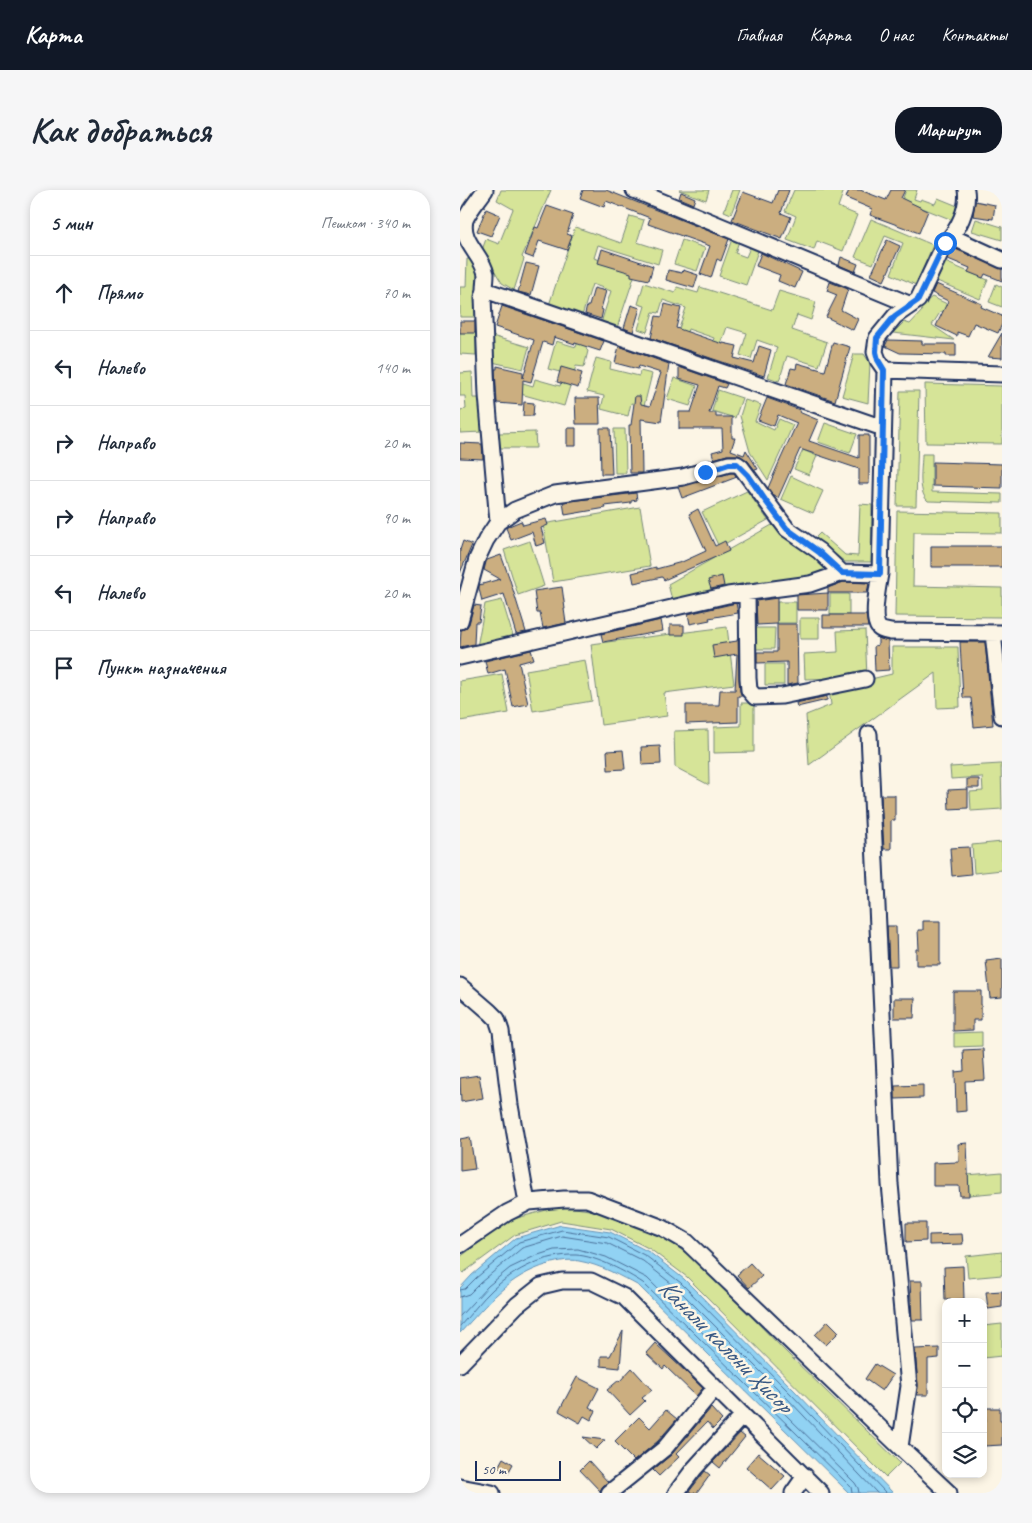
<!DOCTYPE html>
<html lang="ru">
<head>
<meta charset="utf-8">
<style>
  :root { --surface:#fff; --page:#f6f6f7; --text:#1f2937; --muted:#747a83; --line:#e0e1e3; --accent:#111827 }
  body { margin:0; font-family:Caveat,sans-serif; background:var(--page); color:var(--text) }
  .controls { position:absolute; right:15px; bottom:15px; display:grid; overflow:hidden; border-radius:10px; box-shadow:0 2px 8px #0003 }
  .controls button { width:45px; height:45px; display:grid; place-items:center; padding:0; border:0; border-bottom:1px solid var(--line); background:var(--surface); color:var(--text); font:25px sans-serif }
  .scale { position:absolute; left:15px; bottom:12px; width:86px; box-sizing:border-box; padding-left:5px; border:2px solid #1b2f5e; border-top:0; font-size:14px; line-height:18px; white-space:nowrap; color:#1b2f5e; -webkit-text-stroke:4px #fcf5e5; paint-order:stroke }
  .stop { position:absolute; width:15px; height:15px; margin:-11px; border:4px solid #1a73e8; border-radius:50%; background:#fff }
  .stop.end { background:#1a73e8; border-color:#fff; box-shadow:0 1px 5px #0008 }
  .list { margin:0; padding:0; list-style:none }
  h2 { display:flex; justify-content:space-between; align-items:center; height:65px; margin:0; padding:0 20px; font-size:21px }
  h2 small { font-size:16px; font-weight:400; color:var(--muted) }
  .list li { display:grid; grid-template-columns:32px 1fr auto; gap:15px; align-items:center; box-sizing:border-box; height:75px; padding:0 20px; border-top:1px solid var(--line) }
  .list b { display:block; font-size:19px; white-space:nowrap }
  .list em { font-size:16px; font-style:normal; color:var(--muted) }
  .icon { flex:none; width:28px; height:28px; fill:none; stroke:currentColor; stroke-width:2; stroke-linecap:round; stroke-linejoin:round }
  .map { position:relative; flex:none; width:542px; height:1303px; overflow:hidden; border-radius:20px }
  header { display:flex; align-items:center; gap:30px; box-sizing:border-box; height:70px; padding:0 25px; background:var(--accent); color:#fff }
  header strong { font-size:24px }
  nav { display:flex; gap:28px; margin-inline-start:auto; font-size:18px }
  .intro { display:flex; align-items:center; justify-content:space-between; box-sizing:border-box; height:120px; padding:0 30px }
  h1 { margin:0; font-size:35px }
  .button { padding:12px 22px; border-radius:20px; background:var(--accent); color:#fff; font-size:18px; font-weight:700 }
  main { display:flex; gap:30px; padding:0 30px }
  aside { flex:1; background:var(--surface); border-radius:20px; box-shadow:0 2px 8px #0003 }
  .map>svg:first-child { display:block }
</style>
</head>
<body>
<header>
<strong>Карта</strong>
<nav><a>Главная</a><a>Карта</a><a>О нас</a><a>Контакты</a></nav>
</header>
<div class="intro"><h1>Как добраться</h1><a class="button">Маршрут</a></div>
<main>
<aside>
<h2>5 мин<small>Пешком · 340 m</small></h2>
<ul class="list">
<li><svg class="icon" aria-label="ahead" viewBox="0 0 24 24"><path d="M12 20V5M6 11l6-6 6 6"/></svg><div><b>Прямо</b></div><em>70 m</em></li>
<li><svg class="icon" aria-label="left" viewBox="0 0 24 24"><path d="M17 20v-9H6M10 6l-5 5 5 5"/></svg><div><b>Налево</b></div><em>140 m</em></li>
<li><svg class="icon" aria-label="right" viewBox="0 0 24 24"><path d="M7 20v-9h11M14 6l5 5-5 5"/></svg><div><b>Направо</b></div><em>20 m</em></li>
<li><svg class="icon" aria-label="right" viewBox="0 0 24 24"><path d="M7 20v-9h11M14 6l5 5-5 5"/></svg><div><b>Направо</b></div><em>90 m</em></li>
<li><svg class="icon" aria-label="left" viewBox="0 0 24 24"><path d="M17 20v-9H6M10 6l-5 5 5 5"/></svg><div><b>Налево</b></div><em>20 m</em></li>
<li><svg class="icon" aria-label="arrive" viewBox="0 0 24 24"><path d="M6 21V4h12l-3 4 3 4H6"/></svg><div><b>Пункт назначения</b></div></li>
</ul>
</aside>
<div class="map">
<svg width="542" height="1303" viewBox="0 0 542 1303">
  <rect width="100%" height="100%" fill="#fcf5e5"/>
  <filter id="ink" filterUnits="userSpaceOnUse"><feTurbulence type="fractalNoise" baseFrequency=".02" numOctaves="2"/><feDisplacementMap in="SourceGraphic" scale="10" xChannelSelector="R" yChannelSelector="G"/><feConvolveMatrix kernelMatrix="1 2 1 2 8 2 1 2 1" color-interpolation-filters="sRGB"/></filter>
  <g filter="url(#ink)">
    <path fill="#d6e498" stroke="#788a7b" d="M41 0H91L62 67 64 69 54 100 42 93 22 60 26 49 39 54 53 19 37 10Z
      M219 0H249L246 10Z
      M272 0H280L271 24 264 21Z
      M334 0H384L378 17 397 25 383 61 357 51 354 60 327 50 336 26 325 21Z
      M446 0H457L454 9 460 11 461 9 475 14 478 8 500 17 495 31 442 10Z
      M170 26 184 30 177 52 202 60 198 74 138 55 134 68 176 81 157 138 141 133 151 101 132 94 122 126 89 115 115 37 161 53Z
      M411 29 473 55 456 95 431 84 443 53 425 46 413 74 395 67Z
      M516 29 542 37V50L512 41Z
      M272 49 279 51 275 63 286 67 291 55 299 58 286 95 259 86Z
      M222 50 245 58 237 81 214 74Z
      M7 69H17V127H0V97H6Z
      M485 72 528 90 520 109 477 91Z
      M184 93 215 103 217 97 238 103 240 97 312 120 319 101 356 112 351 130 337 125 332 140 367 152 359 176 327 166 319 191 308 187 317 157 297 150 291 169 280 165 287 143 267 137 255 172 247 170 254 148 228 139 222 159 213 156 226 118 203 110 199 123 193 122 187 142 178 139 185 116 178 114Z
      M536 94 542 97V117L529 112Z
      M472 107 509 124 501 143 495 141 500 130 481 121 472 135 494 150 433 143 444 132 450 134 462 121 459 117Z
      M0 142H16V165L0 164Z
      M32 146 69 157 63 179 32 172Z
      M96 151 116 157 118 151 128 153 126 159 128 161 124 177 116 176 104 216 57 203 60 192 73 196 75 189 100 196 104 183 88 179Z
      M394 164H404L410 173 408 213 382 206Z
      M136 168 151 172 150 179 179 186 180 181 192 184 184 216 171 213 168 226 141 219 144 206 127 202Z
      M12 182 13 208H21L23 242 0 243V220L6 219 5 206H0V183Z
      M214 188 237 196 230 216 207 209Z
      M465 194 542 196V254L466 253Z
      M258 200 282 208 275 228 252 221Z
      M440 201H459L456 316H437Z
      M285 210 301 215 295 231 314 240 319 229 333 235 308 290 290 262 280 226Z
      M365 233 397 244 390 263 358 252Z
      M154 239H165L166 283H155Z
      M75 242 76 258H40L39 243Z
      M343 260 357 266 349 285 334 279Z
      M462 264H472V302L542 304V313L468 311C457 301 462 278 462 264Z
      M331 286 363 301 353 323 321 309Z
      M287 301 308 330 259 357 242 322Z
      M400 314 412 315 411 372H385L355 348 360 343 385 365 398 366Z
      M180 317 190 376 93 392 83 334Z
      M437 321 542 323V343L454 342 453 396 542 398V427L435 426Z
      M312 335 322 345 351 359 368 377 351 386 213 414 208 394Z
      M70 351 84 396 58 405 44 360Z
      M370 404H389V425H370Z
      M42 410 53 446 17 457 25 414Z
      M317 412H336V433H317Z
      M340 428H359V449H340Z
      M267 437 274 494 204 503 207 526 141 535 131 454Z
      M296 438H315L314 459H295Z
      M405 440 407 487 345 489 344 464 378 462 377 441Z
      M432 457H498L500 517 477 518 476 483 349 575 346 525 371 515 369 499 432 484Z
      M125 470 132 511 73 521 66 480Z
      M305 474H324V495H305Z
      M42 484 49 523 0 531V491Z
      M281 513H294V562L254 563V537L281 536Z
      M248 540 249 595 215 577 214 541Z
      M541 574 542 619 511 621 510 602 523 601 522 587 491 589 490 577Z
      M542 652V680L514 683 512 655Z
      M522 842V856L494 857V843Z
      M542 982V1002L509 1005 507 985Z
      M101 1016 157 1024 203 1046 240 1074 327 1163 440 1273 426 1287 227 1087 190 1059 151 1039 101 1031 55 1045 3 1083 0 1080V1067L50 1030Z
      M542 1062V1085L508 1088 506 1066Z
      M542 1134V1166L523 1168V1136Z"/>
    <path fill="#91d2f3" stroke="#6291b7" d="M101 1035 150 1042 189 1062 224 1089 334 1200 433 1303H389L179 1096C160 1086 141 1075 119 1071 110 1069 98 1071 89 1074 48 1086 28 1113 0 1143V1098L12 1085 56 1048Z"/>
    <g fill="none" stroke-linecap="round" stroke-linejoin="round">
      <path stroke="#4a709a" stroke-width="1" d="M0 1100 5 1099 16 1088 59 1052 102 1040 149 1047 186 1066 221 1093 330 1203 426 1303
        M0 1107 9 1104 20 1093 62 1058 102 1046 147 1053 183 1071 217 1098 326 1207 417 1303
        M0 1126 28 1096 50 1078 75 1066 94 1060 118 1059 146 1067 187 1088 395 1293 398 1298 399 1303
        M0 1136C11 1124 21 1110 33 1099 56 1079 85 1064 116 1065 136 1066 166 1082 183 1093L391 1297 392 1303"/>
    </g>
    <path fill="#cbae80" stroke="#1b2f5e" d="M123 0H146L269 49 261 71 257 69 251 88 240 84 250 56 188 34 190 28 146 11 144 17 120 8Z
      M318 0H329L321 23 331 27 322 49 272 30 283 2 313 13Z
      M389 0H400L426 10 431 0H445L441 8 468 21 459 43 410 25 412 19 386 8Z
      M221 2 235 8 233 14 219 8Z
      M515 11 535 15 533 29 513 26Z
      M87 16 113 25 107 44 112 46 107 60 79 51 73 68 65 65 75 37 78 38Z
      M26 19 40 25 31 46 17 41Z
      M427 50 440 56 424 91 411 85Z
      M493 58 542 79V91L525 84 523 88 508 82 510 78 488 69Z
      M142 59 193 76 189 90 171 86V83L138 73Z
      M301 63 342 82 335 98 318 91 320 85 296 76Z
      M381 67 398 74 395 82 379 75Z
      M66 73 79 76 71 105 58 102Z
      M208 80 222 83 223 80 238 85 234 98 206 90Z
      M370 92 388 99 381 120 398 129 393 140 366 127 377 105 367 101Z
      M476 94 522 114 521 117 542 126V134L538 143 514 133 508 146 497 142V146L476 136 488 111 472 103Z
      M134 98 146 101 141 119 143 120 141 129 125 124 127 116H129Z
      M205 114 221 118 216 138 263 154V153L277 156 274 168 294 173 299 156 311 160 304 186 191 148 196 126 202 127Z
      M171 115 180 118 173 142 164 138Z
      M42 116 144 151 140 161 115 153V154L94 147 92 155 83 152 71 192 63 190 62 215 37 213 35 179H37V176L63 182V188L74 150 35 137Z
      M0 131H15V143H0Z
      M542 143V168L528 167Z
      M428 150 462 151V154H496V166H486V164L440 163 425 156Z
      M373 152 390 157 375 211 326 194 331 178 336 179 337 173 365 181Z
      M159 156 209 174 201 232 181 229 182 283H170L169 235H171L175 206H180L181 214 190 216 201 183 179 176 178 179 155 173Z
      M101 177 122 183 118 198 97 192Z
      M219 177 267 194 265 198 258 196 249 223H256V227H272V248H275L271 260 284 265 286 260 298 279 295 280 287 270 278 265H267L254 269 252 262 263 259 262 239H219V222H231L240 195 219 189Z
      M115 208H139L140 234H116Z
      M307 208 340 220 339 222 358 230 349 251 399 268V245H409V294H399V279L340 259 318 308 314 306 308 298 317 277 337 233 318 225 314 236 298 230Z
      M64 212 74 213 73 226H63Z
      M107 238H116V256H107Z
      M140 238H150L152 284H141Z
      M0 253 22 254 23 269 0 268Z
      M473 272 542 274V298L473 296Z
      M270 283H274L277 287 222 308 218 297Z
      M176 303 177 310 171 311V313L145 316 146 318 105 325 103 312Z
      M238 319 255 356 265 351 269 361 204 390 202 387 174 393 172 383 196 377V379L222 372 246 361 229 324Z
      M86 329 88 335 81 338 85 353 76 356 72 342 51 350 46 338 49 336 61 331 63 335Z
      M3 351 12 355 0 383V360Z
      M471 356H542V377H471Z
      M41 365 49 387 66 442 56 444 44 404 22 411 19 399V395L40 389 24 380 26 372 27 370Z
      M262 386 264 396 251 399 248 390Z
      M383 392 409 393 407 403H368V420H337V405L368 403V398Z
      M102 397 105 419H104L106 433 83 438 80 423H77L74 401Z
      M317 408V434L297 435 296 411Z
      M276 413 278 423 249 428 250 430 230 434 228 424Z
      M14 415 21 416 19 432H15L14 454 0 457 1 440 6 438 9 434Z
      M363 425H406L408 437H363Z
      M201 430 203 441 143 452 141 444Z
      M317 434H337L338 493 327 495V472L297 473V462H317Z
      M210 435H224V445H210Z
      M278 446 279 489 280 501 282 506H278V532L226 534V515H259L260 500H275L277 464 254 468 252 455 277 451Z
      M418 448 428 451 429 480 415 481 414 456 418 455Z
      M500 452H525L533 535 514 537 511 508H503Z
      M71 460 74 469 59 473 68 514 53 517 45 479 28 484 25 471Z
      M367 506V510L337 517 336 513Z
      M200 556 201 574 182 575 181 557Z
      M163 560 165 579 148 580 147 561Z
      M507 589H519V598H507Z
      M508 599V618L489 619 488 600Z
      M421 605H435V630H431V659H424Z
      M509 657 511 684 492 686 490 658Z
      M463 731H480V775H456V759H459L458 740H463Z
      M427 736H436L437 776H429Z
      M542 769V807L530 808 526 771Z
      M493 801H521V830H513V840L493 841Z
      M434 808H455L454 828H434Z
      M523 859 525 890 505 891 506 921 496 922 495 882 504 881 503 860Z
      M19 885 23 908 1 912 0 888Z
      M463 895V908L435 909V896Z
      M10 947 15 979 0 981V949Z
      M507 953 509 1006H500L499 996H473V973L499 972 498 954Z
      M446 1033H466V1051L446 1052Z
      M502 1044 503 1054 469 1055V1045Z
      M290 1073 302 1086 289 1098 277 1085Z
      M503 1076 504 1109 485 1110 484 1077Z
      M450 1091H462L463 1130H452Z
      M542 1101V1117L528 1119 526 1102Z
      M368 1131 379 1142 366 1155 355 1145Z
      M163 1141 160 1178 141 1176V1166H150Z
      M195 1153 243 1198 236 1206 205 1176 203 1179 186 1163Z
      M479 1158V1168L468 1169V1205H457L458 1195 455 1159Z
      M415 1174 433 1185 422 1201 405 1189Z
      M172 1178 192 1200 182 1208 185 1211 170 1225 147 1200 159 1190V1192Z
      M117 1187 139 1198 129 1217 136 1221 131 1230 124 1226 120 1233 99 1221Z
      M251 1218 262 1230 253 1239 247 1232 216 1264 219 1267 199 1286 193 1280 212 1264Z
      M525 1218H540V1231H542V1255L524 1256 523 1232H526Z
      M206 1220 217 1229 198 1251 174 1271 155 1252H156L155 1251 179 1227 190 1238Z
      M280 1243 285 1247 260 1278 253 1272Z
      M123 1247 145 1250 136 1259Z
      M298 1263 325 1286 312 1300 286 1277Z
      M43 1268 53 1274 48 1283 38 1277Z
      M129 1271 148 1292 143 1296 140 1301 120 1280Z
      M245 1281 250 1285 237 1303H228Z"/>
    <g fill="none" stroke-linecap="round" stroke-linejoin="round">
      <g stroke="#1b2f5e" stroke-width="19">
        <path id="minor" d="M25 0C19 9 9 20 5 30 0 52 22 64 26 84 26 89 25 95 25 100L423 238
          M174 0 451 115
          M492 47 542 70
          M25 100 23 107 27 205 38 332
          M425 180 418 170 415 162 417 148 435 126 458 110 485 53C498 41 509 18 506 0
          M542 184 425 180 420 384C418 396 411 429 419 438 422 441 427 441 431 442L542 443
          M287 402 288 488 289 500 295 507 322 506 405 489
          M0 431 17 369 26 350 38 332 55 320 95 304 223 287 269 274H277L281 277 327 339 359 361 382 383
          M533 443 542 526
          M0 467 268 405 350 394 382 383 420 384
          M409 544 430 994 449 1196 440 1257
          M0 796 30 822 37 829 41 841 50 915 67 1013
          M0 1055 47 1023 69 1012 104 1009H127L203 1038 227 1052 440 1257 489 1303
          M0 1174 57 1115 81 1096 102 1091H131L164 1107 361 1303
          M0 1297 32 1303
          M149 1303 205 1258 255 1198
          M216 1303 234 1279 283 1225
          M333 1303 345 1286"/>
      </g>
      <use href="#minor" stroke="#fcf5e5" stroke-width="15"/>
    </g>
  </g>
  <g fill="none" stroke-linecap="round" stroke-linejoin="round" filter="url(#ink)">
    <path stroke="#1a73e8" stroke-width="6" d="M245 282 269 274H277L288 285 305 310 327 339 359 362 382 383 420 384 424 180 418 170 416 162 417 148 435 126 458 110 485 53"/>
  </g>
  <g text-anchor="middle" stroke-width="5" stroke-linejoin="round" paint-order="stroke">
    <g font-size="25" font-style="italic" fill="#385883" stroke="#fcf5e5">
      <text transform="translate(266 1155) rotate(45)" y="9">Канали калони Ҳисор</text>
    </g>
  </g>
</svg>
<div class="controls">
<button>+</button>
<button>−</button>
<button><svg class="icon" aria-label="locate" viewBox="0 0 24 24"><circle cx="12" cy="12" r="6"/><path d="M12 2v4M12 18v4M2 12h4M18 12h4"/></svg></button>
<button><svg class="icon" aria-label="layers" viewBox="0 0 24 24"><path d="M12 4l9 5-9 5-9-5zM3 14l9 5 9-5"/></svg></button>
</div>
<div class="scale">50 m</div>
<div class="stop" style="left:485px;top:53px"></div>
<div class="stop end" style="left:245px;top:282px"></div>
</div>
</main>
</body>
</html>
